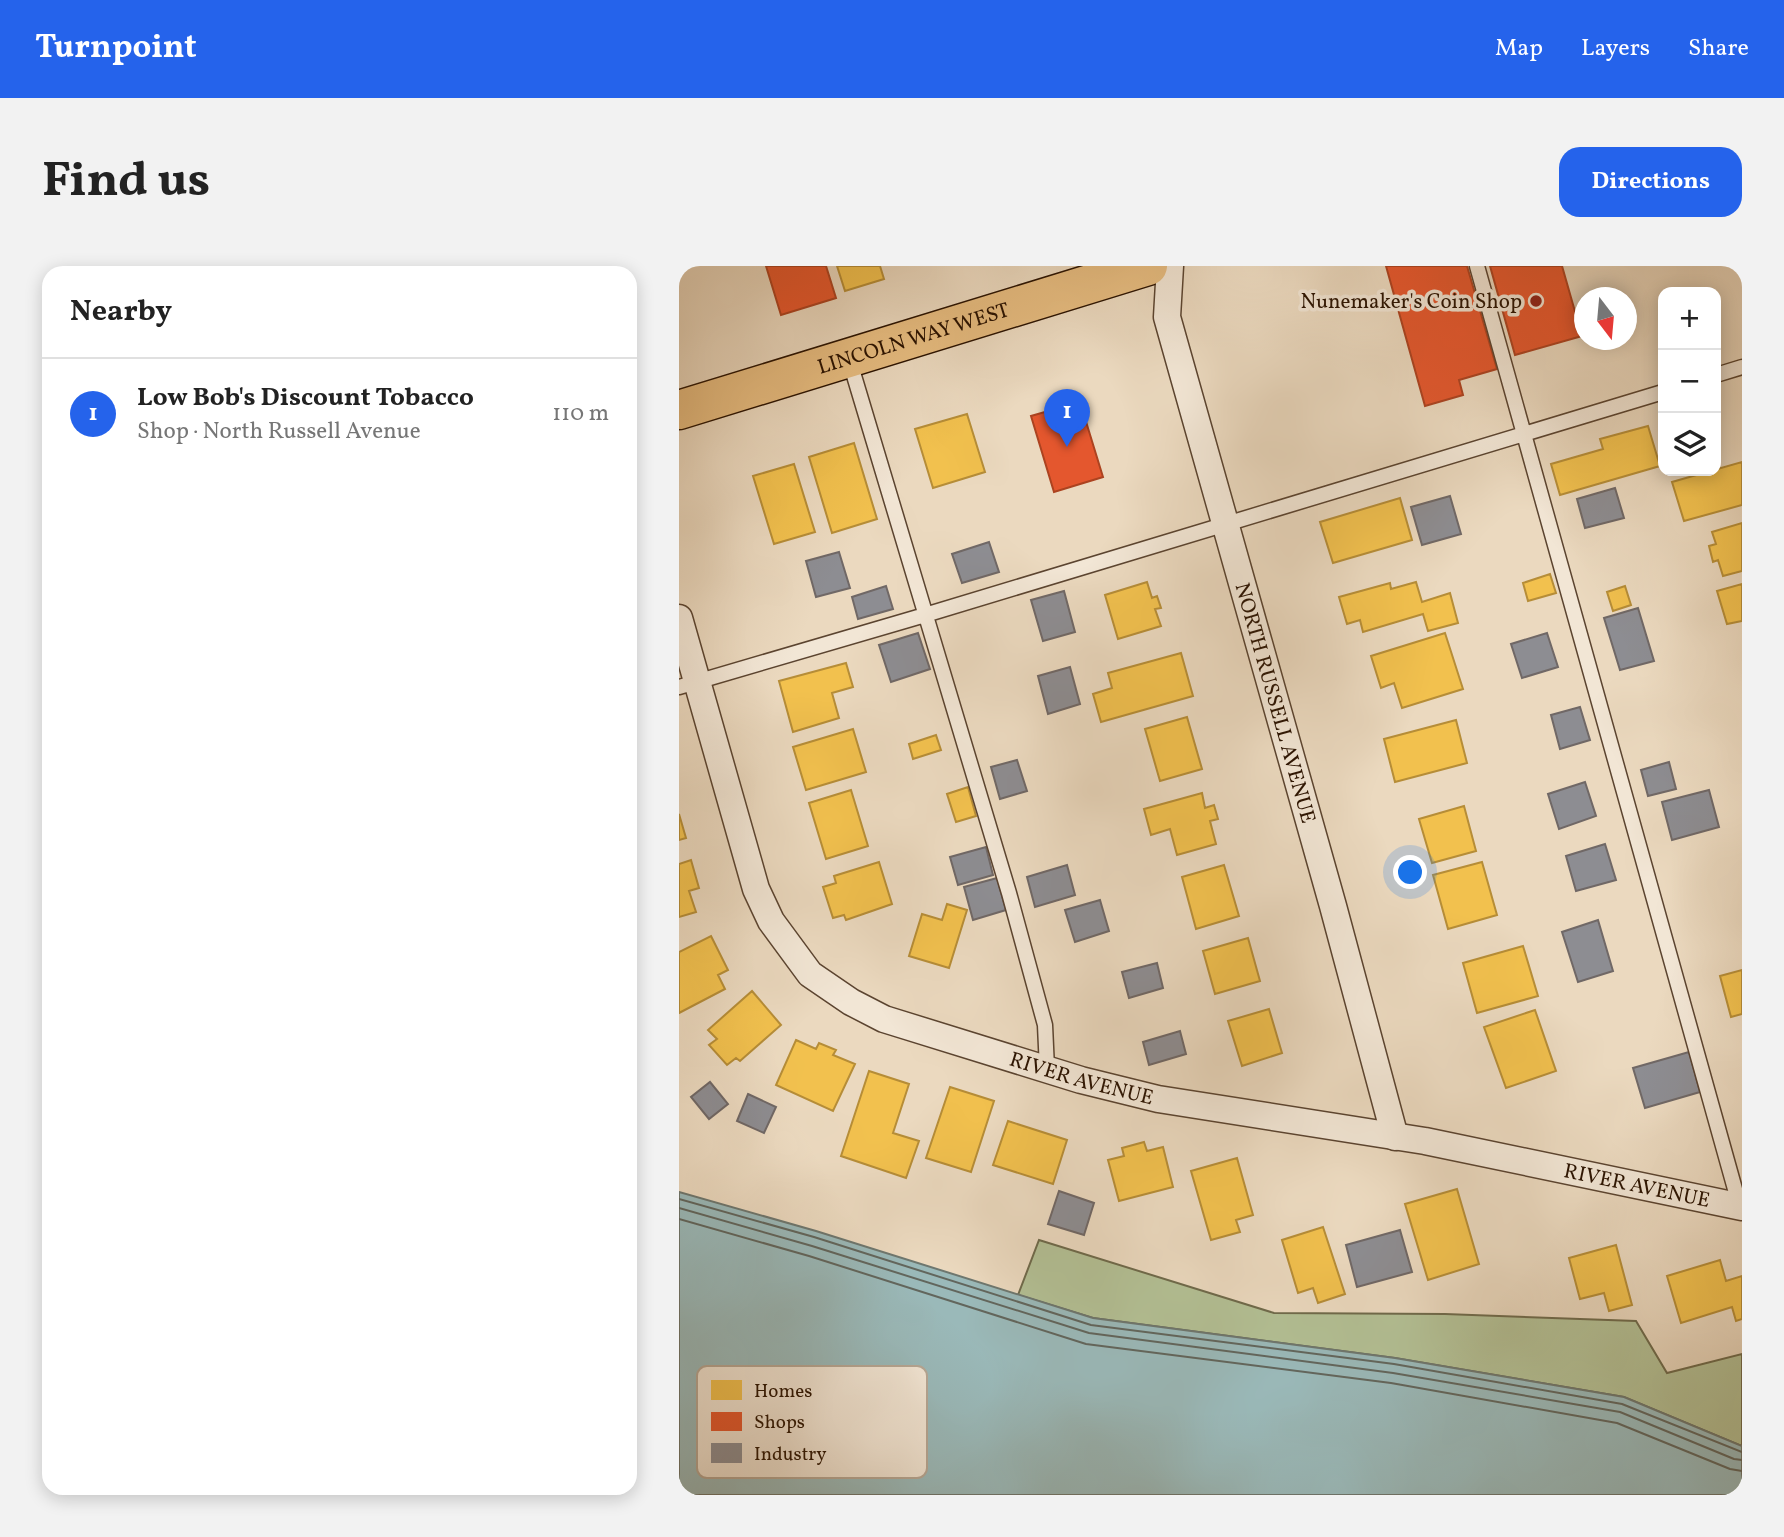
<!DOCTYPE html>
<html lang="en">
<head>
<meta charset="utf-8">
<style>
  :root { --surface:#fff; --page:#f2f2f2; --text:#222; --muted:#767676; --line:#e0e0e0; --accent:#2563eb }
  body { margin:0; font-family:Vollkorn,serif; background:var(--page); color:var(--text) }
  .controls { position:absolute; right:21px; top:21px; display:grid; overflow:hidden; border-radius:14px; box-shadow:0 4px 18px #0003 }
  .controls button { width:63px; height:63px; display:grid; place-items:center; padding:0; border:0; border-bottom:2px solid var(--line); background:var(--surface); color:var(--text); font:35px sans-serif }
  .compass { position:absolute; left:895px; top:21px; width:63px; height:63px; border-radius:50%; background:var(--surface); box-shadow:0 4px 18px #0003; rotate:164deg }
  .you { position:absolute; left:732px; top:607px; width:24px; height:24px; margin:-18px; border:5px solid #fff; border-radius:50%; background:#1a73e8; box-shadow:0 0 0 10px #1a73e833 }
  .badge { display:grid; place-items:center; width:46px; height:46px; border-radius:50%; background:var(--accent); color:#fff; font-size:23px; font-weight:700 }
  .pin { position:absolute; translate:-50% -58px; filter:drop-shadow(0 2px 4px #0008) }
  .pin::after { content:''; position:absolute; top:37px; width:24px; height:21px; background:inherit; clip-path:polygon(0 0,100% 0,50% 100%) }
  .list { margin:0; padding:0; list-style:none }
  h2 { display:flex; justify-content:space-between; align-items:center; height:91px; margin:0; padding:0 28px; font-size:30px }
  h2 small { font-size:23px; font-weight:400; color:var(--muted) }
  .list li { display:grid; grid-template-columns:46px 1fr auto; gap:21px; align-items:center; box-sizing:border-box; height:112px; padding:0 28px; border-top:2px solid var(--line) }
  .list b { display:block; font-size:26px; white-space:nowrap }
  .list p { margin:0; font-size:23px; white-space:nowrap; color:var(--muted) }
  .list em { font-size:23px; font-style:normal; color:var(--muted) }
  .icon { flex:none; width:38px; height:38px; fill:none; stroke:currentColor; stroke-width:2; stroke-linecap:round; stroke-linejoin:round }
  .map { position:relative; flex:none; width:1063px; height:1229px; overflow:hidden; border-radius:21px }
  header { display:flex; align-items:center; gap:42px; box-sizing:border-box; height:98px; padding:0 35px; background:var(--accent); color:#fff }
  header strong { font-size:33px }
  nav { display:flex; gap:38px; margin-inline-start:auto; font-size:24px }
  .intro { display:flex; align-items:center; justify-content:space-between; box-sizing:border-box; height:168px; padding:0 42px }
  h1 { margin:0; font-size:49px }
  .button { padding:18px 32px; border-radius:21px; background:var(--accent); color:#fff; font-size:24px; font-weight:700 }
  main { display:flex; gap:42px; padding:0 42px }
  aside { flex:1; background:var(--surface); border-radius:21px; box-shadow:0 4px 18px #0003 }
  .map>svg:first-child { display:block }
</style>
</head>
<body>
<header>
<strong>Turnpoint</strong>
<nav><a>Map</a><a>Layers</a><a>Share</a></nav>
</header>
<div class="intro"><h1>Find us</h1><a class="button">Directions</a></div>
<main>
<aside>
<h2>Nearby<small></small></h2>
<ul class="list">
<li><span class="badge">1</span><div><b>Low Bob's Discount Tobacco</b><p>Shop · North Russell Avenue</p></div><em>110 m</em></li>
</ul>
</aside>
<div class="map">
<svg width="1063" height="1229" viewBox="0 0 1063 1229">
  <rect width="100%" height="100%" fill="#ebd9bf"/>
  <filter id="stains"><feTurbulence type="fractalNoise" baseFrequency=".00286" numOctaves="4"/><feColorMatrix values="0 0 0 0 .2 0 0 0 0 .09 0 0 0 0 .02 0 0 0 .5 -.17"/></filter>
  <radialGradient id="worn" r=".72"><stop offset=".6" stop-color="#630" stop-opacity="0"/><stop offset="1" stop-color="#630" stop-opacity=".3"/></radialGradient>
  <path fill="#b3c095" stroke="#6f6a4b" stroke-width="2" d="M360 974 595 1047 766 1048 957 1055 988 1107 1063 1088V1180L945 1131 716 1092 414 1052 339 1029Z"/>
  <path fill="#9ab9b9" stroke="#6e776f" stroke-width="2" d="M0 926 137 965 414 1052 716 1092 945 1131 1063 1180V1229H0Z"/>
  <path fill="#f2c14e" stroke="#b68d37" stroke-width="2" d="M158 0H201L205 13 166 25Z
    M288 148 306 206 254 222 236 163Z
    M969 160 981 200 881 229 872 198 924 183 921 173Z
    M175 177 198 253 153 267 130 191Z
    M1063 196V239L1005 255 993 216Z
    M115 198 136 266 95 278 74 210Z
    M721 232 733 274 654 297 641 256Z
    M1063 257V305L1044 310 1039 294 1034 296 1030 280 1037 278 1033 266Z
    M871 308 877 327 849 335 844 317Z
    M468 316 473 332 478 330 482 342 476 343 482 360 439 373 426 329Z
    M737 316 743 336 771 327 779 357 749 365 744 348 684 366 681 354 668 358 660 331 711 317 712 323Z
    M1063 318V355L1048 358 1038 325Z
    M946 320 952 339 934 345 928 326Z
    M766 367 784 423 723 442 715 417 702 422 692 390Z
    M502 387 514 430 422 456 414 428 433 422 429 407Z
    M167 397 174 421 153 427 160 452 114 466 100 415Z
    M508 451 523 503 481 515 466 463Z
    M777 454 788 497 716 516 705 473Z
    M174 463 187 506 127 524 114 481Z
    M257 469 262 484 234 493 230 478Z
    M289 521 297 550 277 556 268 528Z
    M172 524 189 580 147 593 130 537Z
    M523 527 526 542 535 539 539 553 531 555 537 578 498 589 491 563 472 569 465 543Z
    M785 540 797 585 753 597 740 553Z
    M0 548 7 572 0 574Z
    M12 594 20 622 10 625 17 646 0 651V598Z
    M200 596 213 638 167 654 165 649 154 652 144 621 157 617 155 610Z
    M803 596 818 649 769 663 754 609Z
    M545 599 560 650 517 663 503 611Z
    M268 638 288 644 270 702 230 690 243 648 263 654Z
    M32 670 49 704 39 709 46 723 0 747V686Z
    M569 672 581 715 536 728 524 685Z
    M844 680 859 730 798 747 784 697Z
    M1063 704V748L1052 751 1041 710Z
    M73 725 102 759 61 795 57 792 48 799 30 779 38 773 29 764Z
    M590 743 603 787 563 800 549 755Z
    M856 744 877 805 827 822 805 761Z
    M117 774 137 783 140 777 157 784 154 789 176 798 154 845 97 819Z
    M190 805 230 818 214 867 240 875 227 912 162 890Z
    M271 821 315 835 292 906 247 892Z
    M329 855 388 874 374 918 314 899Z
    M465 876 468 885 484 881 494 921 440 935 429 894 445 890 443 882Z
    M558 892 574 949 557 954 561 966 532 974 512 905Z
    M778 923 800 998 749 1014 726 938Z
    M644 961 666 1028 639 1037 634 1022 619 1027 603 974Z
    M937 979 953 1039 930 1045 925 1027 901 1033 890 992Z
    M1041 994 1047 1015 1063 1010V1053L1057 1055 1053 1041 1002 1057 988 1010Z"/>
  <path fill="#e4572e" stroke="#ac4320" stroke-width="2" d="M87 0H147L157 32 102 49Z
    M707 0H788L818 103 780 114 784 129 746 140Z
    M811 0H883L903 70 836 89Z
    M401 136 424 211 375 226 352 150Z"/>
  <path fill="#8d8d92" stroke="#706866" stroke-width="2" d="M936 222 945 252 906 262 898 233Z
    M771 230 782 268 743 279 732 241Z
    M310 276 320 306 283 317 273 288Z
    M160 286 171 322 137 331 127 295Z
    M207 320 214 343 179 353 173 331Z
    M385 325 396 366 364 375 352 334Z
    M959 342 975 395 941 404 925 352Z
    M239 367 251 403 212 416 200 379Z
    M868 367 879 401 843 412 832 378Z
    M391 401 401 438 369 448 359 410Z
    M901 441 911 474 881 483 872 449Z
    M338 494 348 525 321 533 312 501Z
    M990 496 997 523 969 530 962 504Z
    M906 516 917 550 880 563 869 528Z
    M1030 524 1040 561 993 574 983 536Z
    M926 578 937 614 897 625 887 590Z
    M307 581 314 609 279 619 271 591Z
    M388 599 396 629 356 641 348 611Z
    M318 612 327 644 294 654 285 621Z
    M421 634 430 665 396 676 386 644Z
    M919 654 934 705 899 716 883 666Z
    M478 697 484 722 450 732 443 706Z
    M501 765 507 788 470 799 464 776Z
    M1010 786 1021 826 966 842 954 802Z
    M31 816 49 838 30 853 12 831Z
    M69 828 97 841 85 867 58 855Z
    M380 925 415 937 405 969 369 958Z
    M721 964 733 1006 678 1021 667 979Z"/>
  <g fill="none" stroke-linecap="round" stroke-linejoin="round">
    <path stroke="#62665d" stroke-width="2" d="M0 933 135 971 412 1059 715 1098 943 1138 1063 1186
      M0 942 133 980 410 1067 714 1107 941 1146 1055 1193 1063 1194
      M0 953 130 990 407 1078 712 1117 938 1157 1051 1203 1063 1205"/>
    <g stroke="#5b4430" stroke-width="17">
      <path id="lane" d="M798 0 1061 941
        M170 93 330 627 366 759 368 803
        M1037 109 1063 101
        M0 421 246 349 984 126"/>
    </g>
    <g stroke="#5b4430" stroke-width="29">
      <g id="street">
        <path id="s1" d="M491 0 488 51 654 640 716 871"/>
        <path id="s2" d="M0 352 77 623 92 655 131 708 172 736 205 753 402 814 479 833 746 875 1063 941"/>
      </g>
    </g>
    <g stroke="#2b1301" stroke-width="41">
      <g id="primary">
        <path id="s3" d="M0 144 469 0"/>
      </g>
    </g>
    <use href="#lane" stroke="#f2e6d5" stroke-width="14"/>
    <use href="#street" stroke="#f2e6d5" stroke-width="26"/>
    <use href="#primary" stroke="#e6bc80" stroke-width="38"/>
  </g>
  <circle fill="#8f2418" stroke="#f2e6d5" stroke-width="2.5" cx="857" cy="35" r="7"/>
  <g text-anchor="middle" stroke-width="7" stroke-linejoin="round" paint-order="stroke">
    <g font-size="21" fill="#2b1301" stroke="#f2e6d5" text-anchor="end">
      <text x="843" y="42">Nunemaker's Coin Shop</text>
    </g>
    <g font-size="21" fill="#2b1301" stroke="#f2e6d5">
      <text dy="7" stroke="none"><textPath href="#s3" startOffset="245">LINCOLN WAY WEST</textPath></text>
      <text dy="7" stroke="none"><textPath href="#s1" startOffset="452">NORTH RUSSELL AVENUE</textPath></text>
      <text dy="7" stroke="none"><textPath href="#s2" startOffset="676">RIVER AVENUE</textPath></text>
      <text dy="7" stroke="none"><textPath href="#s2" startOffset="1242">RIVER AVENUE</textPath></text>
    </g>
  </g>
  <rect x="18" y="1100" width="230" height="112" rx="10" fill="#f2e6d5" stroke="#b6a795" stroke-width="2"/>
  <rect x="32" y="1114" width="31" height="20" fill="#f2c14e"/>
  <rect x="32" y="1146" width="31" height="19" fill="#e4572e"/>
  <rect x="32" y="1177" width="31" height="20" fill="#8d8d92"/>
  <g font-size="19" fill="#2b1301">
    <text x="75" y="1131">Homes</text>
    <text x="75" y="1162">Shops</text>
    <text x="75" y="1194">Industry</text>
  </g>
  <rect width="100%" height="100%" filter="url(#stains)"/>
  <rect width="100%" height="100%" fill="url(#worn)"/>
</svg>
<div class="controls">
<button>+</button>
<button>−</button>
<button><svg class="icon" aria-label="layers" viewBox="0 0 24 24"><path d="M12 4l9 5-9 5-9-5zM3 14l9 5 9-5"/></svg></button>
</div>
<svg class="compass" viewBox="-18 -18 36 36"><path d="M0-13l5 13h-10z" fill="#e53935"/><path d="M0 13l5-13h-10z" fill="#767676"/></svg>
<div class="you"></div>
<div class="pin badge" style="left:388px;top:181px">1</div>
</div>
</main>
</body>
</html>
